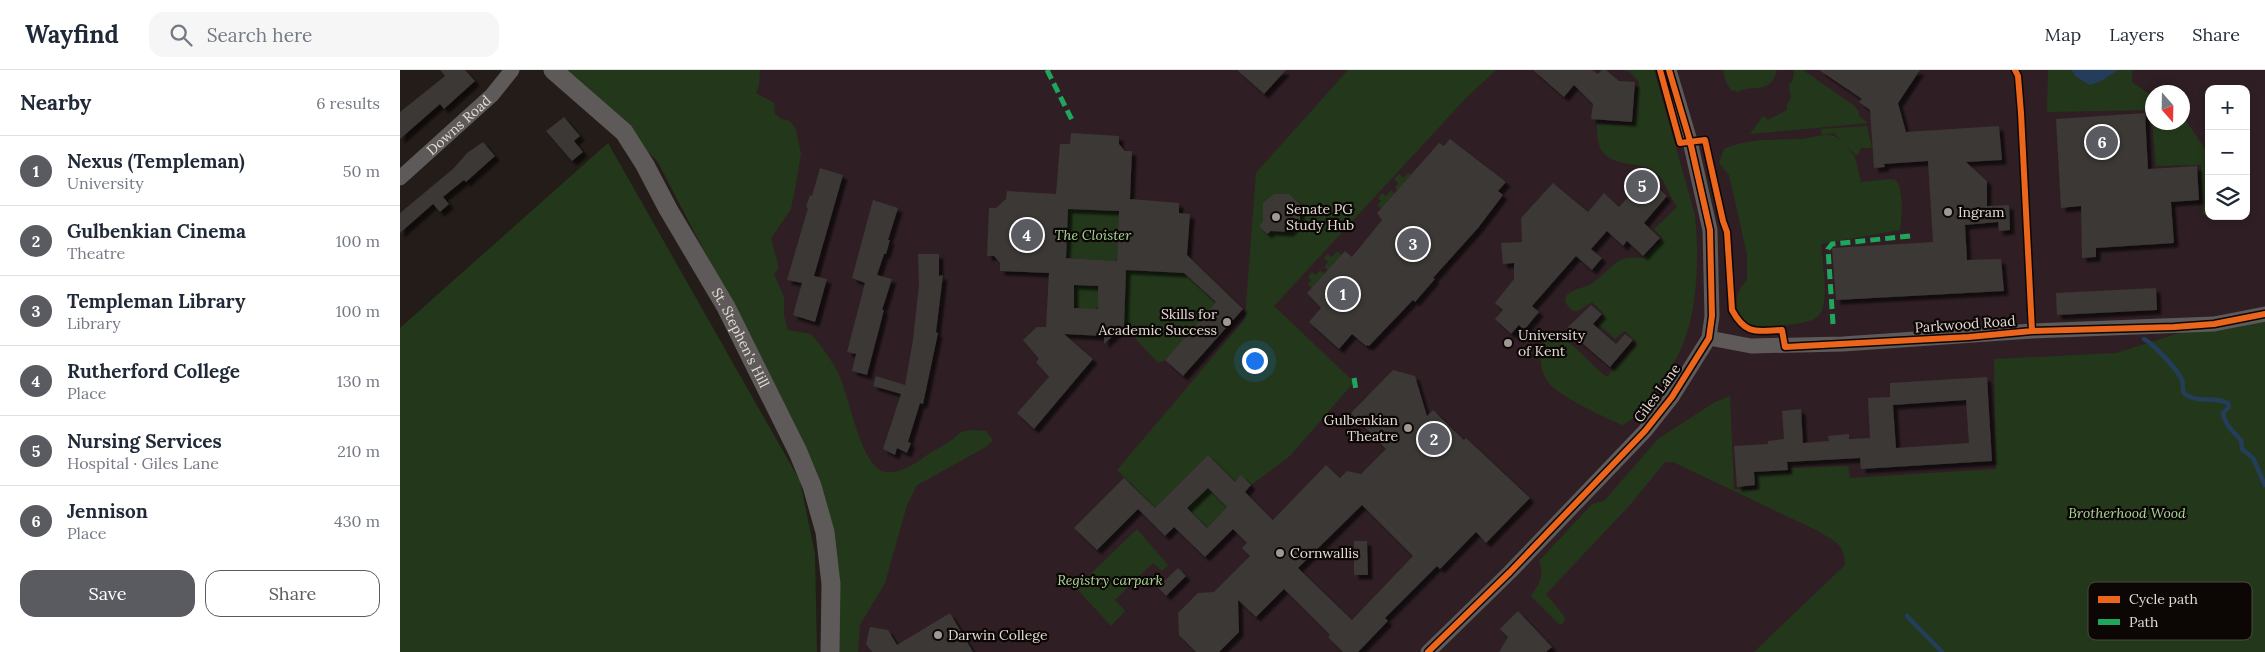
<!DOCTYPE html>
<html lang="en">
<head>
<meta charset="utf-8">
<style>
  :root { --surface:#fff; --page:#f6f6f7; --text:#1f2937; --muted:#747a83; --line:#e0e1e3; --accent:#595b60 }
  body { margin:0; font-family:Lora,serif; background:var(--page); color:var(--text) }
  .controls { position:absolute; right:15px; top:15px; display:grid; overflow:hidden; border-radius:10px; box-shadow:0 2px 8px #0003 }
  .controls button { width:45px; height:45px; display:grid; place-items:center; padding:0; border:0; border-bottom:1px solid var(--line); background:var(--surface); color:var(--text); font:25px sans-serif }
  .compass { position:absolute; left:1745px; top:15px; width:45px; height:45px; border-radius:50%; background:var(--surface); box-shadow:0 2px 8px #0003; rotate:160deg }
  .you { position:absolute; left:854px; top:290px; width:18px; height:18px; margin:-12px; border:4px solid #fff; border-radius:50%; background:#1a73e8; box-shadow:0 0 0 8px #1a73e833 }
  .badge { display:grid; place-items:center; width:32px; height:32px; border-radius:50%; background:var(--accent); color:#fff; font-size:16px; font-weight:700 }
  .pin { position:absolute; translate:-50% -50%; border:2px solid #fff; box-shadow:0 1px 5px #0006 }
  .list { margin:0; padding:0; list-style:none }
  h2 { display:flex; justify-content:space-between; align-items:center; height:65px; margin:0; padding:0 20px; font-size:21px }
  h2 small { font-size:16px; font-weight:400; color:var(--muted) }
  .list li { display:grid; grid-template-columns:32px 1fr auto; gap:15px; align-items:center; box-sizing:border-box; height:70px; padding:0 20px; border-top:1px solid var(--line) }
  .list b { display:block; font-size:19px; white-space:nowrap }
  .list p { margin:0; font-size:16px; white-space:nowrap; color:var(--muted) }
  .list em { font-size:16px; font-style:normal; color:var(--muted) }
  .actions { display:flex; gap:10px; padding:15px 20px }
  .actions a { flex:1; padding:11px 0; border:1px solid var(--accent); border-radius:15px; text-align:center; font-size:18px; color:var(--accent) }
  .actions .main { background:var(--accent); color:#fff }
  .icon { flex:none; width:28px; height:28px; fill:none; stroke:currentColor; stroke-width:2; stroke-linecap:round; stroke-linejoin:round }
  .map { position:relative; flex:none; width:1865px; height:582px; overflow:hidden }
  header { display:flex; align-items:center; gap:30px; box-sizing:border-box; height:70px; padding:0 25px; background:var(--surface); border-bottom:1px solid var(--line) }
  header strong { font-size:24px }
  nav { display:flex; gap:28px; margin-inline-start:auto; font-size:18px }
  .search { width:350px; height:45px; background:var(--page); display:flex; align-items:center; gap:12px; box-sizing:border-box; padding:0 18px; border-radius:15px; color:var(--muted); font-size:19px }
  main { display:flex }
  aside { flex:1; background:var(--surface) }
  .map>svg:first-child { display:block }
</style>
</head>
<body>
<header>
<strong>Wayfind</strong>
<div class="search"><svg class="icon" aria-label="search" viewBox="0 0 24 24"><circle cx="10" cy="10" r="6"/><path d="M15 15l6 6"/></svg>Search here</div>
<nav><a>Map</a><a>Layers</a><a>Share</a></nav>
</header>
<main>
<aside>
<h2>Nearby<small>6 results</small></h2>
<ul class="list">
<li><span class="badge">1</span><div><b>Nexus (Templeman)</b><p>University</p></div><em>50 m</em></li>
<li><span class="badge">2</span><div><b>Gulbenkian Cinema</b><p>Theatre</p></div><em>100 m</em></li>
<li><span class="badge">3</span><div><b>Templeman Library</b><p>Library</p></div><em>100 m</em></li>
<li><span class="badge">4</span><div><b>Rutherford College</b><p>Place</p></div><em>130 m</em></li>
<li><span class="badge">5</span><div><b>Nursing Services</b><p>Hospital · Giles Lane</p></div><em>210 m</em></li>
<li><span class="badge">6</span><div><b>Jennison</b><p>Place</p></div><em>430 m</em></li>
</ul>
<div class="actions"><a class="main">Save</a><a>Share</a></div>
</aside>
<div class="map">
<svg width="1865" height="582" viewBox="0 0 1865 582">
  <defs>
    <filter id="shadow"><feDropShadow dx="4.5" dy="4.5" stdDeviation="1" flood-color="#0009"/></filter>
  </defs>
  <rect width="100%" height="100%" fill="#231c18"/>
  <path fill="#2f1f24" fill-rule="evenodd" d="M166 0H1865V408L1422 582H437L432 461 332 236 257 92ZM1809 19H1846V146H1809ZM1752 22H1782V52H1752Z"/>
  <path fill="#23381a" d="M166 0H360L359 15 356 23 374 33 375 44 381 49 390 51 396 60 401 84 397 108 391 139 371 168 379 198 374 204 384 227V246L388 260 411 264C422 277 432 290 439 305 449 327 460 389 480 400 492 407 513 396 523 388 533 380 555 371 560 362L572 360 586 361 593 370 586 377 517 415 507 435 485 513 460 555 458 582H438L440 515 333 236 258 92 229 61Z
    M948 0H1096L1066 28 874 236 954 312 890 386 851 415 841 406 835 412 808 385 755 438 717 400 845 249 856 103Z
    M1223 0H1254L1295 145C1299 183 1298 238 1283 274 1276 293 1262 309 1251 326 1243 336 1234 351 1222 355 1204 347 1160 327 1149 313 1135 297 1137 256 1164 269 1175 275 1195 299 1207 307L1237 272 1225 261 1215 269 1198 254 1205 245 1192 232 1178 241H1173C1150 221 1185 219 1193 213 1203 206 1212 193 1223 189 1229 187 1237 188 1243 188L1263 169 1254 159 1277 137C1268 123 1265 108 1251 99 1246 96 1241 96 1236 95 1207 91 1196 85 1197 54L1234 55 1239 12 1229 1Z
    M1323 0H1377C1370 26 1354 13 1338 22L1331 20 1326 12Z
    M1394 0H1403L1453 35 1459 41V46L1468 53 1350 64 1363 46 1368 50 1387 40V34L1391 28 1389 15 1393 9Z
    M1648 0H1732V12L1752 26V52H1782L1783 46 1809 85V140L1803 145 1801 95 1756 96 1751 40 1647 42Z
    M1467 56 1472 78H1461L1457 86 1447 77 1455 87 1461 112 1491 109 1496 110C1504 123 1502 145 1500 160L1421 174C1422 189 1430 234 1419 245 1410 254 1394 254 1383 255 1363 256 1356 260 1339 247 1336 231 1335 223 1347 210V185L1336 135 1329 105 1319 93 1324 79C1347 68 1377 70 1402 69 1412 68 1424 63 1434 66 1437 67 1441 71 1443 73L1434 63 1422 65 1421 59Z
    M208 73 400 411 415 484 417 582H0V258Z
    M1008 103 1014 108 1000 123 995 118 998 113 994 109 999 104 1003 108Z
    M991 120 997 126 983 140 977 135 981 131 978 128 982 123 986 126Z
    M668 139 714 140 719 145 717 188 715 191 669 188 666 186Z
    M937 181 943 186 933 194 929 201 924 197 928 192 924 188 928 184 932 187Z
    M726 200 784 203 816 233 765 290 758 293 724 256Z
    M920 200 926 205 916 212 917 214 913 219 908 214 911 210 908 207 912 202 916 205Z
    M677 215 696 216 698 219V236L695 239H677L674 236V218Z
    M1865 249V582H1354L1445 495C1444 473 1435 472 1418 461L1273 392H1265L1229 436 1146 524 1165 547 1164 552 1160 555 1131 526C1139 513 1145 506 1139 491L1192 434 1204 431 1258 369 1315 332 1330 326 1334 419 1357 420 1356 404 1391 403V398L1448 396 1450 408 1596 399 1594 289 1717 283 1776 264Z
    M808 418 827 437 807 458 787 438Z
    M737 459 768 495 762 501 753 493 715 530 725 541 711 556 676 518Z"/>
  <path fill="#243d5a" d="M1672 0H1718L1701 11 1690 15 1675 6Z"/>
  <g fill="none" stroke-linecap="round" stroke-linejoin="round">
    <path stroke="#243d5a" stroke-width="4.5" d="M1744 269C1753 274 1776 298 1781 308 1785 314 1780 321 1786 325 1798 333 1815 326 1828 333L1829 337 1823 343C1824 353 1834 363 1841 370L1842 379 1853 388 1865 415
      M1507 546 1542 582"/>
  </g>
  <path fill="#3b3736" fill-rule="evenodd" filter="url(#shadow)" d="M40 0H65L75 11 44 39 40 34 0 69V42L45 6Z
    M837 0H886L864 24Z
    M1133 0H1192L1198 4 1202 0H1206L1219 11 1235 12 1232 52 1191 49 1193 34 1174 15 1164 27Z
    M1419 0H1520L1498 33 1506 62 1599 56 1602 90 1566 92 1587 111V136L1609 135 1610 160 1599 161 1598 152 1565 155 1567 190 1601 189 1604 221 1436 230 1432 178 1533 172 1528 91 1484 94 1485 97 1474 98 1470 40 1459 32 1462 29Z
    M1745 43 1748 99 1797 96 1799 130 1771 132 1774 173 1696 178V187L1682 188 1681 136 1661 138 1656 49Z
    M164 47 180 66 174 71 183 82 172 91 146 61Z
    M671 63 719 66V74L725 81H732L730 129 779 133V143L790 144 787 185 843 239 783 306 765 290 816 232 784 203 726 200 724 256 704 274V266L664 264 693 289 634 359 617 343 649 307 636 292 639 289 623 270 637 257H646L649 203 600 201V193L594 186H587L589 138H596L606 129 607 121 656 124 660 74H670ZM668 139 719 141 717 191 666 188ZM674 215 698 216V239L674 238Z
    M1050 69 1106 112 1098 121 1103 125 1078 158 1033 208 1035 209 1015 232 1013 230 969 276 967 275 966 276 952 264 939 279 909 252 921 238 907 223 945 181 952 187 982 150 977 143 1039 73 1044 76Z
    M83 72 95 86 66 112 64 110 43 127 49 134 40 142 33 134 0 163V143L54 98 67 83Z
    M420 98 443 105 414 206 427 209 415 252 393 245 402 213 387 210 408 138 406 137 410 125 412 126Z
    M1246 108 1267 126 1244 153 1260 168 1243 186 1227 171 1223 176 1207 161 1191 179 1202 188 1192 200 1176 186 1132 236 1139 242 1124 260 1119 255 1111 264 1095 249 1103 240 1095 233 1114 209V193L1103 194 1101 173 1122 172 1121 148 1153 113 1188 142 1204 123 1219 137Z
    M874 124H889L900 134V150L889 162 871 161 867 164 859 156 863 152V133Z
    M473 130 498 138 488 170H490L486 184H484L477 205 492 209 482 240H484L467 305 452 301 456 284 447 282 465 213 452 208Z
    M518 184H539V206L543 205 536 262 538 263 523 334 520 333 508 372 511 373 507 383 497 378 495 385 483 379 501 324 473 316 476 306 505 315 513 270 519 215Z
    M1756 218 1757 240 1657 245 1656 223Z
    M1191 235 1202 244 1193 254 1216 274 1225 264 1233 270 1210 297 1169 262 1168 257Z
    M993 300 1015 306 1027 346 1033 340 1064 370 1066 368 1130 428 1086 473 1076 462 1040 499 1037 496 985 548 988 551 958 582H943L928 567 930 565 884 519 856 547 838 530 839 562 819 582H796L779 565 778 543 798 523 814 522 850 486 842 478 847 473 833 459 805 487 774 457 765 466 738 439 697 480 674 458 724 408 755 438 808 385 835 412 841 405 851 415 845 422 873 450 926 395 940 408 947 401 961 404 986 379 951 343ZM808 418 827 437 807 458 787 438ZM962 435 1013 486 952 550 898 498Z
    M1587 307 1592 391 1461 399 1460 388 1387 392 1388 400 1354 402 1355 415 1337 417 1334 376 1368 374V371L1384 369 1382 341 1401 339 1403 373 1429 371 1428 366 1449 364V369L1470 368 1468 328 1490 327V313ZM1566 330 1569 373 1496 378 1493 335Z
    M954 471H967L968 505H954Z
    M778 498 786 506 766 526 758 517Z
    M1118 541 1152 577 1146 582H1099L1108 567 1100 559Z
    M550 543 573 582H472L466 574 470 557 488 560 497 575Z"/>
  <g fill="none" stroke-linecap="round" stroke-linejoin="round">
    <g stroke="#5d5a59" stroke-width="15">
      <path id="s1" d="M0 108 92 25 112 0"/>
      <path d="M1309 268 1351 276 1443 274 1632 261 1814 254 1865 244"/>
      <path d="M1028 582 1110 502 1245 361 1272 327 1309 268 1312 246 1310 160 1290 71 1269 0"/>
    </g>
    <path stroke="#5d5a59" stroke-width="19" id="s2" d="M153 0 224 62 245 95 268 139 326 237 398 382 412 416 425 462 431 514 430 582"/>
    <path stroke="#20a55d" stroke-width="5" stroke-dasharray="10 5" stroke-linecap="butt" d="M647 0 672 50
      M1433 254 1428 179 1432 174 1511 166
      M954 308 956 320"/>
    <g stroke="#0c0705" stroke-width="9">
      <path id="cycleway" d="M1260 0 1280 73 1305 70 1323 151 1327 162 1332 240C1346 266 1357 261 1382 260L1385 277 1569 267 1632 261 1774 257 1814 254 1865 244
        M1615 0 1618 6 1621 43 1632 261
        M1028 582 1110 502 1245 361 1272 327 1309 268 1312 246 1310 160 1290 71 1269 0"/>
    </g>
    <use href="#cycleway" stroke="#eb651d" stroke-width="6"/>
  </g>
  <g fill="#9f9893" stroke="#0c0705" stroke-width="2">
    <circle cx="1548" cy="142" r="5"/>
    <circle cx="876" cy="147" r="5"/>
    <circle cx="827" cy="252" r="5"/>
    <circle cx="1108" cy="273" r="5"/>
    <circle cx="1008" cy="358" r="5"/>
    <circle cx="880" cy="483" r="5"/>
    <circle cx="538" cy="565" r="5"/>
  </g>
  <g text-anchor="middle" stroke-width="4.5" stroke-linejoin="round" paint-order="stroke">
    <g font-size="14" fill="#e2dad5" stroke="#0c0705">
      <text dy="5" stroke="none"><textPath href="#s1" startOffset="79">Downs Road</textPath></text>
      <text transform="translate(1565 254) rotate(-4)" y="5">Parkwood Road</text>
      <text dy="5" stroke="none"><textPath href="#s2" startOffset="331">St. Stephen's Hill</textPath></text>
      <text transform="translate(1257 323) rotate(-54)" y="5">Giles Lane</text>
    </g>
    <g font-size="14" fill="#e2dad5" stroke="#0c0705" text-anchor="start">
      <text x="886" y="144">Senate PG<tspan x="886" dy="16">Study Hub</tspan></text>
      <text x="1558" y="147">Ingram</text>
      <text x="817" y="249" text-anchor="end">Skills for<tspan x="817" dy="16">Academic Success</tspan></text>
      <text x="1118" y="270">University<tspan x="1118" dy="16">of Kent</tspan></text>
      <text x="998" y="355" text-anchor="end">Gulbenkian<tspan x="998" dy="16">Theatre</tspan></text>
      <text x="890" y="488">Cornwallis</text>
      <text x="548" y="570">Darwin College</text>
    </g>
    <g font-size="14" font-style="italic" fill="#a9d79a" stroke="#0c0705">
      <text x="693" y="170">The Cloister</text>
      <text x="1727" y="448">Brotherhood Wood</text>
      <text x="710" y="515">Registry carpark</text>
    </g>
  </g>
  <rect x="1688" y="512" width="164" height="58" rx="8" fill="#0c0705" stroke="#4c4643" stroke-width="1"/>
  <rect x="1698" y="526" width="22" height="7" fill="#eb651d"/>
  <rect x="1698" y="549" width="22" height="6" fill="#20a55d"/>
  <g font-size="14" fill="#e2dad5">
    <text x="1729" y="534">Cycle path</text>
    <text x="1729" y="557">Path</text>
  </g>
</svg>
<div class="controls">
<button>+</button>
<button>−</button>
<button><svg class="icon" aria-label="layers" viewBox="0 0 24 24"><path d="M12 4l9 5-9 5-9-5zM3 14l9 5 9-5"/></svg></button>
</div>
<svg class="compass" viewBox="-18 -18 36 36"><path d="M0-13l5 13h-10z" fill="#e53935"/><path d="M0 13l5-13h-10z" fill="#747a83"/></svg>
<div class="you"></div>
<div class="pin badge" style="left:943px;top:224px">1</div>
<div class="pin badge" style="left:1034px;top:369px">2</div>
<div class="pin badge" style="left:1013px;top:174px">3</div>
<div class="pin badge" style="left:627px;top:165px">4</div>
<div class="pin badge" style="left:1242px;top:116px">5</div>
<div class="pin badge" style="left:1702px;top:72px">6</div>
</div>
</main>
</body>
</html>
